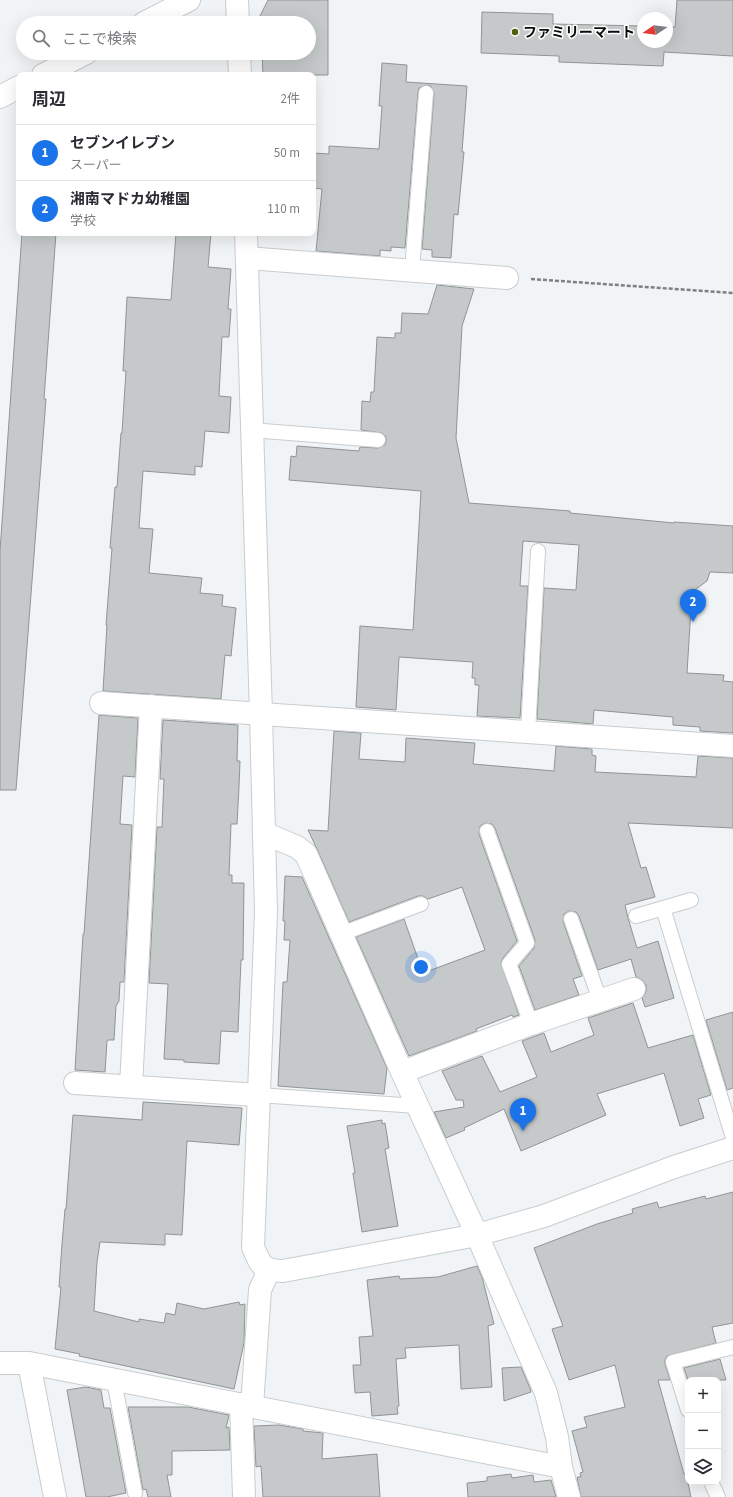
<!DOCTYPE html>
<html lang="ja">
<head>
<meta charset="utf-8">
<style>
  :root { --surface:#fff; --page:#f2f2f3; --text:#2b2b33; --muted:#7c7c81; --line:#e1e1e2; --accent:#1a73e8 }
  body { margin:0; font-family:"Source Sans 3","Noto Sans JP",sans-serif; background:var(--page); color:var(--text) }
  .controls { position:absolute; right:12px; bottom:12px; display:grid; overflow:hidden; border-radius:8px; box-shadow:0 4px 16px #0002 }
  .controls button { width:36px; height:36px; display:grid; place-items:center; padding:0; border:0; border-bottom:1px solid var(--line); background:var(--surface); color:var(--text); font:20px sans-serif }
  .compass { position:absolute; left:637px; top:12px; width:36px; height:36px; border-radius:50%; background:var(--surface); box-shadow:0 4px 16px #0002; rotate:257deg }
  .you { position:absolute; left:421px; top:967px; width:14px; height:14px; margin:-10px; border:3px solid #fff; border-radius:50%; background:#1a73e8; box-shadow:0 0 0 6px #1a73e833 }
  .badge { display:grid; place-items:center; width:26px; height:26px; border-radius:50%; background:var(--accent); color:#fff; font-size:13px; font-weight:700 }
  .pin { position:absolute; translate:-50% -33px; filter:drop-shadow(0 1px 2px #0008) }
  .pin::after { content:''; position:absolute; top:21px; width:14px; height:12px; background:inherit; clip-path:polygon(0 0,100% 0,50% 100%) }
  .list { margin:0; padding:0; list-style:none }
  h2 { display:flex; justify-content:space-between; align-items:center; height:52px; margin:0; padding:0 16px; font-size:17px }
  h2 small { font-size:13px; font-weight:400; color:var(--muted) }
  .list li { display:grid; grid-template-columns:26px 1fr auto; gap:12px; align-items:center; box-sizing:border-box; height:56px; padding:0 16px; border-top:1px solid var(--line) }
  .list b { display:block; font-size:15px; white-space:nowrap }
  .list p { margin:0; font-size:13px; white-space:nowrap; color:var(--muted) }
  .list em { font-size:13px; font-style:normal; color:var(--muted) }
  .icon { flex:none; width:22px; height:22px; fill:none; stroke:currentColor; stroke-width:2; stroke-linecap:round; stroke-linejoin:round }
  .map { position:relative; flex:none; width:733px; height:1497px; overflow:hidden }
  .search { position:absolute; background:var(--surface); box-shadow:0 4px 16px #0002; left:16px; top:16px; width:300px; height:44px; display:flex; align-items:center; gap:10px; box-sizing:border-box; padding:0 14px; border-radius:22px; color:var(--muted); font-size:15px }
  .panel { position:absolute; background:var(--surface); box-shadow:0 4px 16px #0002; left:16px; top:72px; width:300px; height:164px; border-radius:8px }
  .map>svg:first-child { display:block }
</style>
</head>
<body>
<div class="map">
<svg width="733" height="1497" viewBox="0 0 733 1497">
  <rect width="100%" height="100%" fill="#f1f4f6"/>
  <path fill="#c5c9ca" stroke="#909495" d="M268 0H328V75H263L262 53H309V23H261L260 16Z
    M677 0H733V56L664 52 663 66 559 62V56L481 53 482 12 553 14V24L643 26V42H667V27H675Z
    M382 63 407 65 406 82 467 86 462 152H464L458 215 454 214 451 258 432 257V250L422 249 434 94 431 86 426 85 419 88 418 92 405 248 391 247V251L380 250V256L316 251 322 189 313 188V153L329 154V146L379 149 382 106H379Z
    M22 233H56L44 399H46L16 790H0V551Z
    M176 233H211L208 267 231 269 228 309H231L229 337H222L219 396 231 397 229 433 205 431 202 467 195 466V475L143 471 139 528 153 529 149 573 202 578 200 593 223 595 222 606 236 608 231 656 225 655 221 699 103 691 107 625H106L112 548H110L115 487H117L121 433H122L126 371H123L127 297 171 300Z
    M437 285 474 289 462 326 456 438 469 503 570 511V513L674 523V522L733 526V573L710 572 707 581 692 592 687 673 724 675 723 681 733 682V733L700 731V727L673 725V717L594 710 593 724 537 719 544 588 576 590 579 545 523 541 520 586H528L520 718 477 716 479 685H475V678H472L473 662 399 657 396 710 356 707 360 626 413 630 421 491 289 480 291 456 296 457 297 446 359 451 360 447 378 448 385 445 386 441V437L382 433 361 430 362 401 370 402 371 392H374L377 337 395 338V333H401L402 313 428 314Z
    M99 715 138 718 135 777 123 776 120 824 132 825 124 982H120L119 1001 116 1006 114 1040H108L107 1041 105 1072 75 1070 83 934H84Z
    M163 720 238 725 237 761H240L239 787 237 824H231L229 875H232V883H244L243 960H241L238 1032 221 1031 219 1064 184 1062V1060L164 1059 168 984 149 983 157 827H162L164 779H160Z
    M334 731 361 733 359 759 405 762 406 738 475 743 473 764 554 771 556 746 592 749V755L596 756 595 772 696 777 698 756 733 758V828L628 823 641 868 646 867 655 897 625 905 628 918 637 948 658 941 674 998 645 1007 642 998 646 992V985L642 980 636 977 631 959 598 970 579 916 576 912 569 911 564 914 563 921 582 976 573 979 579 995 535 1010 519 966 534 948 535 940 495 828 492 824 485 823 480 826 479 834 517 941 503 958 501 963 519 1015 513 1017 512 1015 476 1029 477 1031 409 1056 356 937 404 919 423 973 485 950 462 887 428 899 423 896H418L349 922 317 849 308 830 328 831Z
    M285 876 302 877 387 1068 384 1094 278 1086 283 982H287L290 940H284L285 921H283Z
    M633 1003 648 1048 693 1035 711 1095 698 1099 704 1118 680 1126 664 1073 597 1094 606 1115 521 1151 504 1109 464 1128 465 1130 446 1138 434 1112 464 1107 463 1100H456L442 1071 482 1056 500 1092 537 1077 522 1041 544 1033 551 1052 594 1035 588 1018Z
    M733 1012V1088L727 1090 706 1020Z
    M143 1102 242 1108 239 1145 187 1141 182 1235 165 1234V1245L100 1242 97 1262 94 1311 139 1322V1319L164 1323 166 1313 175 1315 177 1303 204 1309 239 1302 240 1305 245 1304 244 1343 234 1389 79 1356 80 1354 55 1349 61 1287H59L62 1244 65 1209H66L73 1115 142 1120Z
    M382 1120V1124L385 1123 389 1148 385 1149 398 1226 362 1232 353 1173H355L347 1126Z
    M733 1192V1323L712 1327 716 1343 667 1356 665 1360V1364L670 1380H658L684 1474H686L691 1497H581L577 1477H581L580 1473 583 1472 572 1431 587 1427 584 1417 625 1407 615 1365 569 1380 552 1329 563 1326 534 1248 597 1224 633 1213 632 1209 657 1202 659 1208 705 1196 706 1199Z
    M477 1266 482 1277 494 1324 488 1326 492 1387 461 1389 459 1345 405 1348 406 1358 396 1359 399 1406 397 1407 398 1414 372 1416 370 1392 355 1393 353 1365H361L359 1337 373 1336 367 1280 399 1276 400 1279 438 1277Z
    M720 1359 726 1380H688L684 1368Z
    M521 1367 530 1388 531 1392 504 1401 502 1368Z
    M86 1387 101 1390 104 1408H110L126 1493 107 1497H86L67 1390Z
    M128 1407H188L229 1415 226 1428 229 1427 230 1450 172 1451V1475H167L171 1497H148L146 1489 143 1490Z
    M279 1425 303 1429V1431L323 1433 322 1459 377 1454 380 1497H263L261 1466 256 1467 254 1426Z
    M511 1474 512 1478 533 1475 534 1482 551 1480 556 1497H468L467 1483 487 1481V1477Z"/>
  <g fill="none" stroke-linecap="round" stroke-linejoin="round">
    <g stroke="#c9ccce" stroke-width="16">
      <path id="service" d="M412 270 426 93
        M252 430 378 440
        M528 732 538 551
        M487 831 527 943 509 964 531 1024
        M663 908 733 1138
        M636 916 691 900
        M571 919 600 1000
        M341 934 421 904
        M258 1095 417 1106
        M114 1380 135 1493
        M688 1410 673 1362 733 1347
        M711 1482 718 1497"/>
    </g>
    <g stroke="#c9ccce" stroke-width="24">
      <path id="pedestrian" d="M252 1406 260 1290 269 1270"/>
    </g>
    <g stroke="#c9ccce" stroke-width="24">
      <path id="minor" d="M247 258 507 278
        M101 703 733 746
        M264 833 297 847 306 854 402 1072 477 1235 546 1393 557 1437 561 1467 569 1497
        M402 1072 531 1024 634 989
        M75 1083 258 1095
        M131 1086 151 706
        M0 1363H29L561 1467
        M29 1363 55 1497
        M241 1404 244 1497"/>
    </g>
    <g stroke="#c9ccce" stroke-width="24">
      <path id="tertiary" d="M237 0 238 23
        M144 23 189 0
        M239 53 240 75
        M43 75 86 53
        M0 97 19 87
        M246 233 261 714 266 912 253 1247C261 1266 262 1270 283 1271L477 1235 544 1216 674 1167 733 1148"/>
    </g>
    <path stroke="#7e8081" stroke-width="2.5" stroke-dasharray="4 2" stroke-linecap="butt" d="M531 279 733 293"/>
    <use href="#service" stroke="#fff" stroke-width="14"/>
    <use href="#pedestrian" stroke="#fff" stroke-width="22"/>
    <use href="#minor" stroke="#fff" stroke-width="22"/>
    <use href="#tertiary" stroke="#fff" stroke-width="22"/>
  </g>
  <circle fill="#4c620e" stroke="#fff" stroke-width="1.5" cx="515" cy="32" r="4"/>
  <g text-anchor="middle" stroke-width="3" stroke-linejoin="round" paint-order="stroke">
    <g font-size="14" font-weight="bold" fill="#0a0c0c" stroke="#fff" text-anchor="start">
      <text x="523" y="37">ファミリーマート</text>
    </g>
  </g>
</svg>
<div class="controls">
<button>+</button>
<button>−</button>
<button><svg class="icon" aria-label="layers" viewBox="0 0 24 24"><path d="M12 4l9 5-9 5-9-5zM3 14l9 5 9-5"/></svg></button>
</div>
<svg class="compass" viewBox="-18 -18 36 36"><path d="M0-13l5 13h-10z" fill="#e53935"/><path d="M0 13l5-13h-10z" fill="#7c7c81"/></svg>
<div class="you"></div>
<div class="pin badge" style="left:523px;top:1131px">1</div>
<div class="pin badge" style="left:693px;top:622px">2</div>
<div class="search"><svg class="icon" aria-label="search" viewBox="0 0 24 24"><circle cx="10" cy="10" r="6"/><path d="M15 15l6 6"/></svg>ここで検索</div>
<section class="panel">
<h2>周辺<small>2件</small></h2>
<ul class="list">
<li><span class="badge">1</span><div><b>セブンイレブン</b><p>スーパー</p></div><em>50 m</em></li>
<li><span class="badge">2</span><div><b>湘南マドカ幼稚園</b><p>学校</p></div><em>110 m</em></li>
</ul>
</section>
</div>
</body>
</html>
